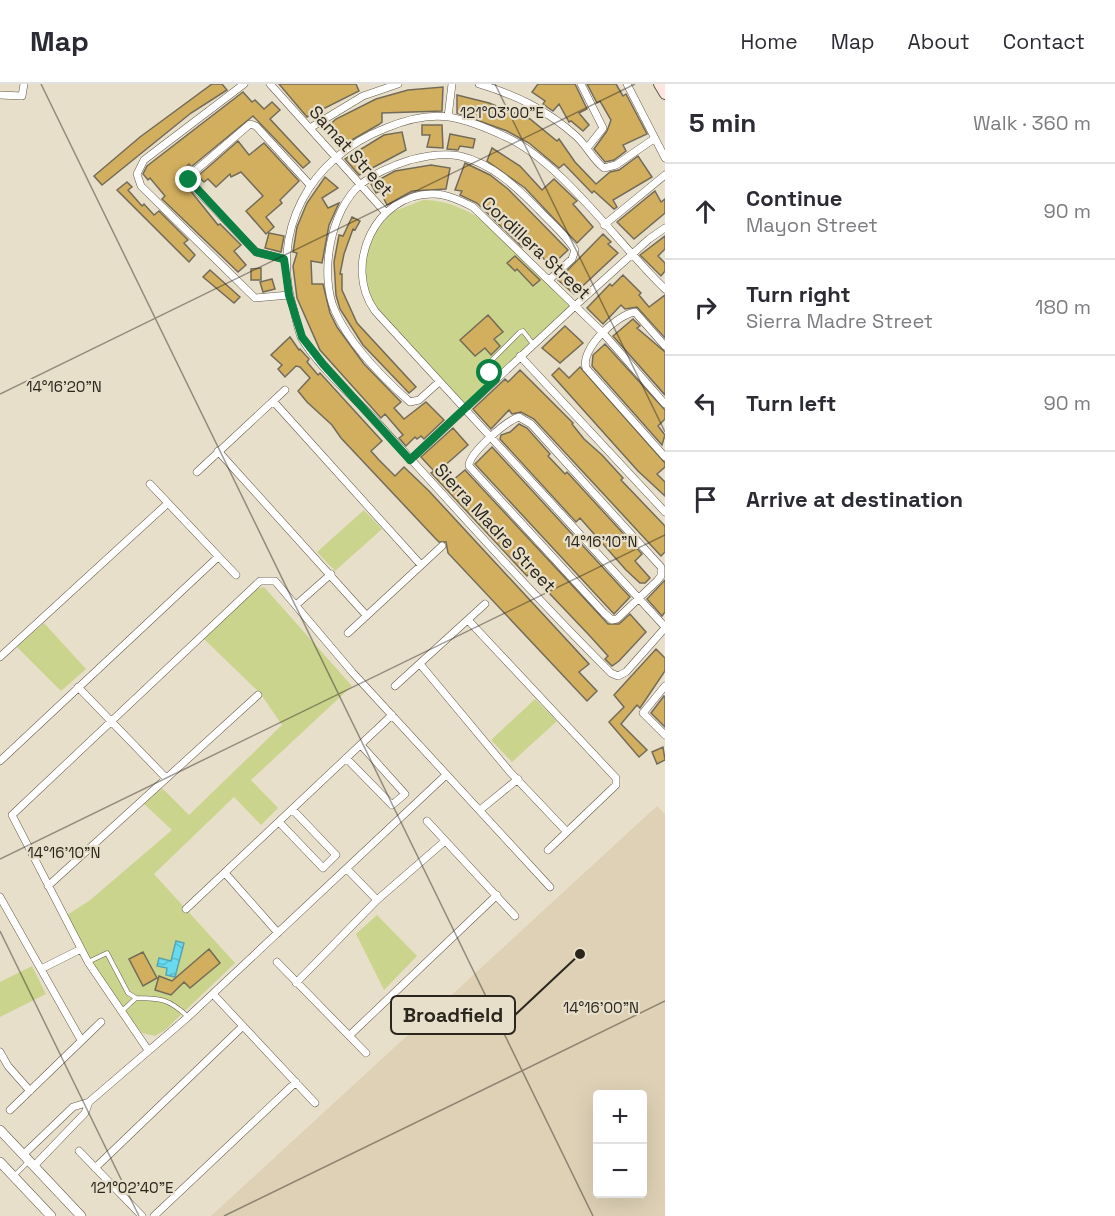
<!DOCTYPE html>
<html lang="en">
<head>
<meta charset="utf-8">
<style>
  :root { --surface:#fff; --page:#f7f7f7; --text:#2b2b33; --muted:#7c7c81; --line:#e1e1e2 }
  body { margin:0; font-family:"Space Grotesk",sans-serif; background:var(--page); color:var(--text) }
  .controls { position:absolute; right:18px; bottom:18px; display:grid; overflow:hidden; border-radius:6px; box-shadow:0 6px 24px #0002 }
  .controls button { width:54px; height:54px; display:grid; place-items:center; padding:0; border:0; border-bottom:2px solid var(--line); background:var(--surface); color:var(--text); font:30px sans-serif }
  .stop { position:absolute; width:18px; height:18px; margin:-14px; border:4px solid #0b8043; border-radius:50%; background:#fff }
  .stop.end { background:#0b8043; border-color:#fff; box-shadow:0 2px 6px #0008 }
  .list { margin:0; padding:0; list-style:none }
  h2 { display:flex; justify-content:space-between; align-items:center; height:78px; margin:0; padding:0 24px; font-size:26px }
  h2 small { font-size:20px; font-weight:400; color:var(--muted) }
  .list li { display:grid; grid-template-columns:39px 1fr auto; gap:18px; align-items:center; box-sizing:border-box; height:96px; padding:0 24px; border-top:2px solid var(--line) }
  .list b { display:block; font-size:22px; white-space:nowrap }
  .list p { margin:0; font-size:20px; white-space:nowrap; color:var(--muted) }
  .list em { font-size:20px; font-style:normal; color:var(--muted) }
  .icon { flex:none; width:33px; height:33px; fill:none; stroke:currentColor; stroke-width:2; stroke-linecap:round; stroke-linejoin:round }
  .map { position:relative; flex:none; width:665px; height:1132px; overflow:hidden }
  header { display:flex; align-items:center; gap:36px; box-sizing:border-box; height:84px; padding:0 30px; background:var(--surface); border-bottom:2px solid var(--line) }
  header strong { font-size:28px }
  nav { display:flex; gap:33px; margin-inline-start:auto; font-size:21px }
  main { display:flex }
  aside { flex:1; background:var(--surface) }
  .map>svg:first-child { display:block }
</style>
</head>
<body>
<header>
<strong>Map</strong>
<nav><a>Home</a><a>Map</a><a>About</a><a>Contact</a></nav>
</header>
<main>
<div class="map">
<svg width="665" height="1132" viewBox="0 0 665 1132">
  <defs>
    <pattern id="water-waves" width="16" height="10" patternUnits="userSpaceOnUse" patternTransform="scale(1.5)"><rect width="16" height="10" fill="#68dbf1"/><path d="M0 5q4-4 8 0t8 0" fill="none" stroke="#5abcce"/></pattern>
  </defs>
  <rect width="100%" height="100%" fill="#e8dfca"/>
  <path fill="#ded1b6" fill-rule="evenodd" d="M657 722 665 730V1132H211ZM598 1010H642V1110H598Z"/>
  <path fill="#cad48d" d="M423 116C484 116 530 181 571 221L463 322 373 221 364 195V179L369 158 382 140 392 128Z
    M364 426 382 445 335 487 317 468Z
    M264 503 352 602 251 696 278 724 261 741 234 713 154 790 235 879 165 946 155 952 142 949 93 884 67 831 89 817 172 746 144 720 162 704 189 731 282 641 260 609 204 555 254 506Z
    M44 539 86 585 61 607 17 563Z
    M535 615 557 637 512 678 491 656Z
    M377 831 417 872 384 906 356 850Z
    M32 882 46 910 0 933V898Z"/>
  <path fill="url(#water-waves)" stroke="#55a5b2" stroke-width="1.5" d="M176 857 184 859 175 893 166 891 167 884 157 882 159 874 171 877Z"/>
  <path fill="#d2af5e" stroke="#736b59" stroke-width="1.5" d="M212 0H222L227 6 191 29 102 101 94 92 140 53Z
    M279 0H356L359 7 307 33Z
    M538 0H575L587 25 579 29 589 41 583 47 571 37 569 38 559 20 553 27 547 23 543 20 545 17 532 8Z
    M587 0H616L623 12 626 10 647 50 623 61 626 67 614 76 605 78 594 65 607 47 611 36 600 17 597 19Z
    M443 3 442 27 382 29V38L378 41 343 61 336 50 332 53 325 45 336 35 376 15 408 6Z
    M243 8 252 18 255 16 264 25 272 18 280 26 270 35 310 78 303 84 253 32 191 83 189 80 177 90 218 141 220 140 241 161 234 167 246 181 238 188 162 115 165 112 150 94 148 96 143 90 147 82Z
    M457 11 489 19 530 35 557 57 559 55 575 78 596 100 610 88 619 86 638 72 652 93 613 116 617 123 614 125 594 107 592 109 564 80 559 84 529 59 507 47 457 29Z
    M422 41H442L443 64 427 63 430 51H422Z
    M402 48 406 66 359 91 345 75 384 51Z
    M450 50 475 55 473 64 460 62 458 66 447 65Z
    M238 57 249 71 264 59 299 97 280 116 282 119 266 133 274 143 266 150 246 127 263 112 241 88 231 93 230 90 216 103 208 95 204 98 198 92Z
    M492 64 520 82 542 106 554 95 577 117 573 120 593 143 577 159 525 104 487 77Z
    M465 79 490 91 508 105 568 166 551 182 527 158 522 163 477 119 460 111 462 107 455 106Z
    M431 81 450 84 446 105 412 107 387 121 380 107 376 109 371 100 395 87Z
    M325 93 338 104 322 114 328 124 339 119 329 141 322 179 311 177 312 200H323L330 229 337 243 364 280 401 318 394 324 404 335 426 318 444 336 424 355 421 352 417 355 415 353 406 362 399 354 403 351 385 330 381 334 320 266 297 214 293 182 297 169 293 168 297 143 307 119Z
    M127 98 132 103 128 106 142 122 144 120 154 131 159 127 188 156 184 159 195 171 189 178 117 106Z
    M655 107 661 118 665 115V129L634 155 617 138Z
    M352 133 360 137 355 146 353 145 344 170 340 190H342V206L357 239 416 303 409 309 363 261 340 225 336 211 334 178 339 151 343 152Z
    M269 149 284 152 281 168 265 164Z
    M603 150 611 158 608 160 618 169 574 210 558 196Z
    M665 152V165L658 172 665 179V187L661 192 640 171Z
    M515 172 540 196 533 202 517 185 515 187 507 179Z
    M261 184V196H251V185Z
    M210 186 240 213 234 219 203 193Z
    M623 191 641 209 639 211 649 223 665 211V254L637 223 625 225 621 221 603 240 587 224 610 200 612 202Z
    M272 195 275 205 263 208 260 198Z
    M488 231 503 248 494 255 500 262 491 271 485 264 475 272 460 256Z
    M633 235 640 242 637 244 665 268V311L613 252Z
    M565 242 583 259 560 279 542 264Z
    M290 253 299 266 300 265 309 275 307 278 318 291 320 289 382 357 371 367 379 376 395 392 404 383 429 407 589 580 579 588 597 607 587 617 448 469 446 458H439L435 454 341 354 332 341 307 318 298 307 310 294 300 283 296 282 285 293 278 285 282 281 271 271Z
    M605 260 665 326V335L658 342 665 351 662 361 592 282 593 271Z
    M580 283 665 379V383L657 390 665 398V412L638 387 552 291 559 284 569 294Z
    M520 286 573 339 572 340 584 355 602 371 623 394 621 396 665 442V468L661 472 534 335 521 328 512 330 509 326 491 345 473 325 505 295 508 298Z
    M519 340 527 344 550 370 548 372 565 390 567 388 642 470 635 477 650 494 645 499H640L626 486 580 434 576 438 500 355 501 351 510 348Z
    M453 344 468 361 442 384 453 396 465 386 608 540H619L630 530 646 548 619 577 612 582 605 575 608 572 589 551 530 489 527 492 431 389 434 387 421 373Z
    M492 363 630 513 614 530 475 380Z
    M665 496V528L662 532 647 515Z
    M656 565 665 574V587L640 624 637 621 621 640 647 666 639 673 609 638 624 623 614 611Z
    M664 612 665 613V643L651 629Z
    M663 663 665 676 657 680 652 668Z
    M209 865 220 879 190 904 184 898 171 911 155 906 159 892 172 897Z
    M143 868 157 894 143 902 129 875Z"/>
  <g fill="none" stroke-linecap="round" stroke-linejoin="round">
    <g stroke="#635b4a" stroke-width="5">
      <path id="service" d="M496 295 488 284 489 279 520 248 523 247 533 260
        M88 878 107 869 128 909 136 914
        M122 927 136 914C160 914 169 915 187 932
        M14 1092 28 1078"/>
    </g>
    <g stroke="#635b4a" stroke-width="8">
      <path id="minor" d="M244 0 144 76 137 90 141 102 255 214 289 211
        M270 0 385 128
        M479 0C516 11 547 26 576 52 587 62 593 76 604 84L616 81 655 54
        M581 0 603 44 588 63
        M627 0 665 74
        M0 11 22 12 24 0
        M448 33 452 0
        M310 44 363 12 398 0
        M604 141 665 91
        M284 175 256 168 193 102 188 93 250 40 256 42 311 102
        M665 205C619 161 561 77 504 52 487 44 467 36 449 33 428 30 405 36 386 44 309 74 269 147 294 227 296 235 298 245 301 253 318 283 355 314 379 340 455 424 531 509 611 589L618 592 626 588 665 544
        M665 262 635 228C616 231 580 265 586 284L665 373
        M520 272 665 428
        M439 298 419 316 410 318C383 294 350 261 335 227 319 191 330 126 361 100 375 89 394 81 410 76 425 72 445 69 460 72 493 80 515 102 538 125 550 138 566 151 575 166L572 175 550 195
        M273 317 421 481
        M665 320 603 249 473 123C461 117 447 110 433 110 376 109 342 181 375 227L665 543
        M519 333 531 340 661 483V492L657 497 617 535 612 536 604 529 469 382C468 370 507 336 519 333Z
        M218 367 366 531
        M410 376 576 221 649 155 665 144
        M197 388 285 306
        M150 400 236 491
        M296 521 331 490
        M468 536 616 694V701L548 766
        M348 549 442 462
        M0 573 167 420
        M420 580 510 688 567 748
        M395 602 485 520
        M665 602 643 629 665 651
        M78 603 166 694
        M346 674 392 721 405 710 361 661
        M0 677 218 473
        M480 726 518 695
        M427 737 515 832
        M279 738 323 784 336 771 292 725
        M347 785 377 816
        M225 789 278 849
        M48 802 258 611
        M0 813 81 956
        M186 825 392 631
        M277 878 366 969
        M41 885 81 865
        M296 899 377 816 445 757
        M213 910 315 1019
        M350 951 497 811
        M148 966 88 878 12 731 260 497H275L353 589 550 803
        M0 968 8 982 30 1007
        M10 1026 101 938
        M79 1067 142 1132
        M24 1070 73 1023 89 1018 188 933 446 691
        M34 1082 85 1029 89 1018
        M95 1084 242 943
        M154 1132 296 998"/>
    </g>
    <g stroke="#635b4a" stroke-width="10">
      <path id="tertiary" d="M0 1046 81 1132
        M0 1078 51 1132"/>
    </g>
    <g stroke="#635b4a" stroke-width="12">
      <path id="secondary" d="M659 0 665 10"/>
    </g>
    <use href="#service" stroke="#fff" stroke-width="4"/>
    <use href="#minor" stroke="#fff" stroke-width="7"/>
    <use href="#tertiary" stroke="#fff" stroke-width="9"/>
    <use href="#secondary" stroke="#fee6de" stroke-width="10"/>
  </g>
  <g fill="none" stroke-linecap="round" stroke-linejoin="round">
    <path stroke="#0b8043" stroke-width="8" d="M189 96 256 168 284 175 289 211 302 253 323 280 410 376 496 295 490 289"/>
  </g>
  <path fill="none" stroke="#2a261e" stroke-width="1.5" stroke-opacity="0.45" d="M41 0 593 1132M495 0 665 348M0 310 635 0M0 775 665 451M0 847 139 1132M224 1132 665 917"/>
  <g text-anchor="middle" stroke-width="4.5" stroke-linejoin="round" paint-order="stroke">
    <g font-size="18" fill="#2a261e" stroke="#e8dfca">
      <text transform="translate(351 67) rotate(48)" y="6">Samat Street</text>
      <text transform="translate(536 164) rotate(43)" y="6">Cordillera Street</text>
      <text transform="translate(495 444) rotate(47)" y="6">Sierra Madre Street</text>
    </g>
  </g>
  <g font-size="15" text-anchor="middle" fill="#2a261e" stroke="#e8dfca" stroke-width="4.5" stroke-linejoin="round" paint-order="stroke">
    <text x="502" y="34">121°03'00"E</text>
    <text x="64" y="308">14°16'20"N</text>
    <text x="601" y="463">14°16'10"N</text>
    <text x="64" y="774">14°16'10"N</text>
    <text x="601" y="929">14°16'00"N</text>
    <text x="132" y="1109">121°02'40"E</text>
  </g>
  <path fill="none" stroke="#2a261e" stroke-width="2" d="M580 870L515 931"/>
  <circle fill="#2a261e" stroke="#e8dfca" stroke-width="2" cx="580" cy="870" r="6"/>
  <rect fill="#e8dfca" stroke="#2a261e" stroke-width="2" x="391" y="912" width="124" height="38" rx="6"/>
  <g font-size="20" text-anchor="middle" font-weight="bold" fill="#2a261e">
    <text x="453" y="938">Broadfield</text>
  </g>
</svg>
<div class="controls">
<button>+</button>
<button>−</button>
</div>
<div class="stop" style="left:490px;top:289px"></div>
<div class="stop end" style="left:189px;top:96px"></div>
</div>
<aside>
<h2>5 min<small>Walk · 360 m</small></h2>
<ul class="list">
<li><svg class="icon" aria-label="ahead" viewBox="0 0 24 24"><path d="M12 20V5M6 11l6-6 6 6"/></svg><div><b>Continue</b><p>Mayon Street</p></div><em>90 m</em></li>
<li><svg class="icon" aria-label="right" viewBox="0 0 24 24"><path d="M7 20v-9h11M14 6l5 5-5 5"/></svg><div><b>Turn right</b><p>Sierra Madre Street</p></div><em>180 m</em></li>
<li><svg class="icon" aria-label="left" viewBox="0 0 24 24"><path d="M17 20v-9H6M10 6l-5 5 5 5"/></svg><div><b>Turn left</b></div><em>90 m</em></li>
<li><svg class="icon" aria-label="arrive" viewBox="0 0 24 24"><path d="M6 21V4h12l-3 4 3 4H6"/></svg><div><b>Arrive at destination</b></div></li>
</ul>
</aside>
</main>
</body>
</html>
